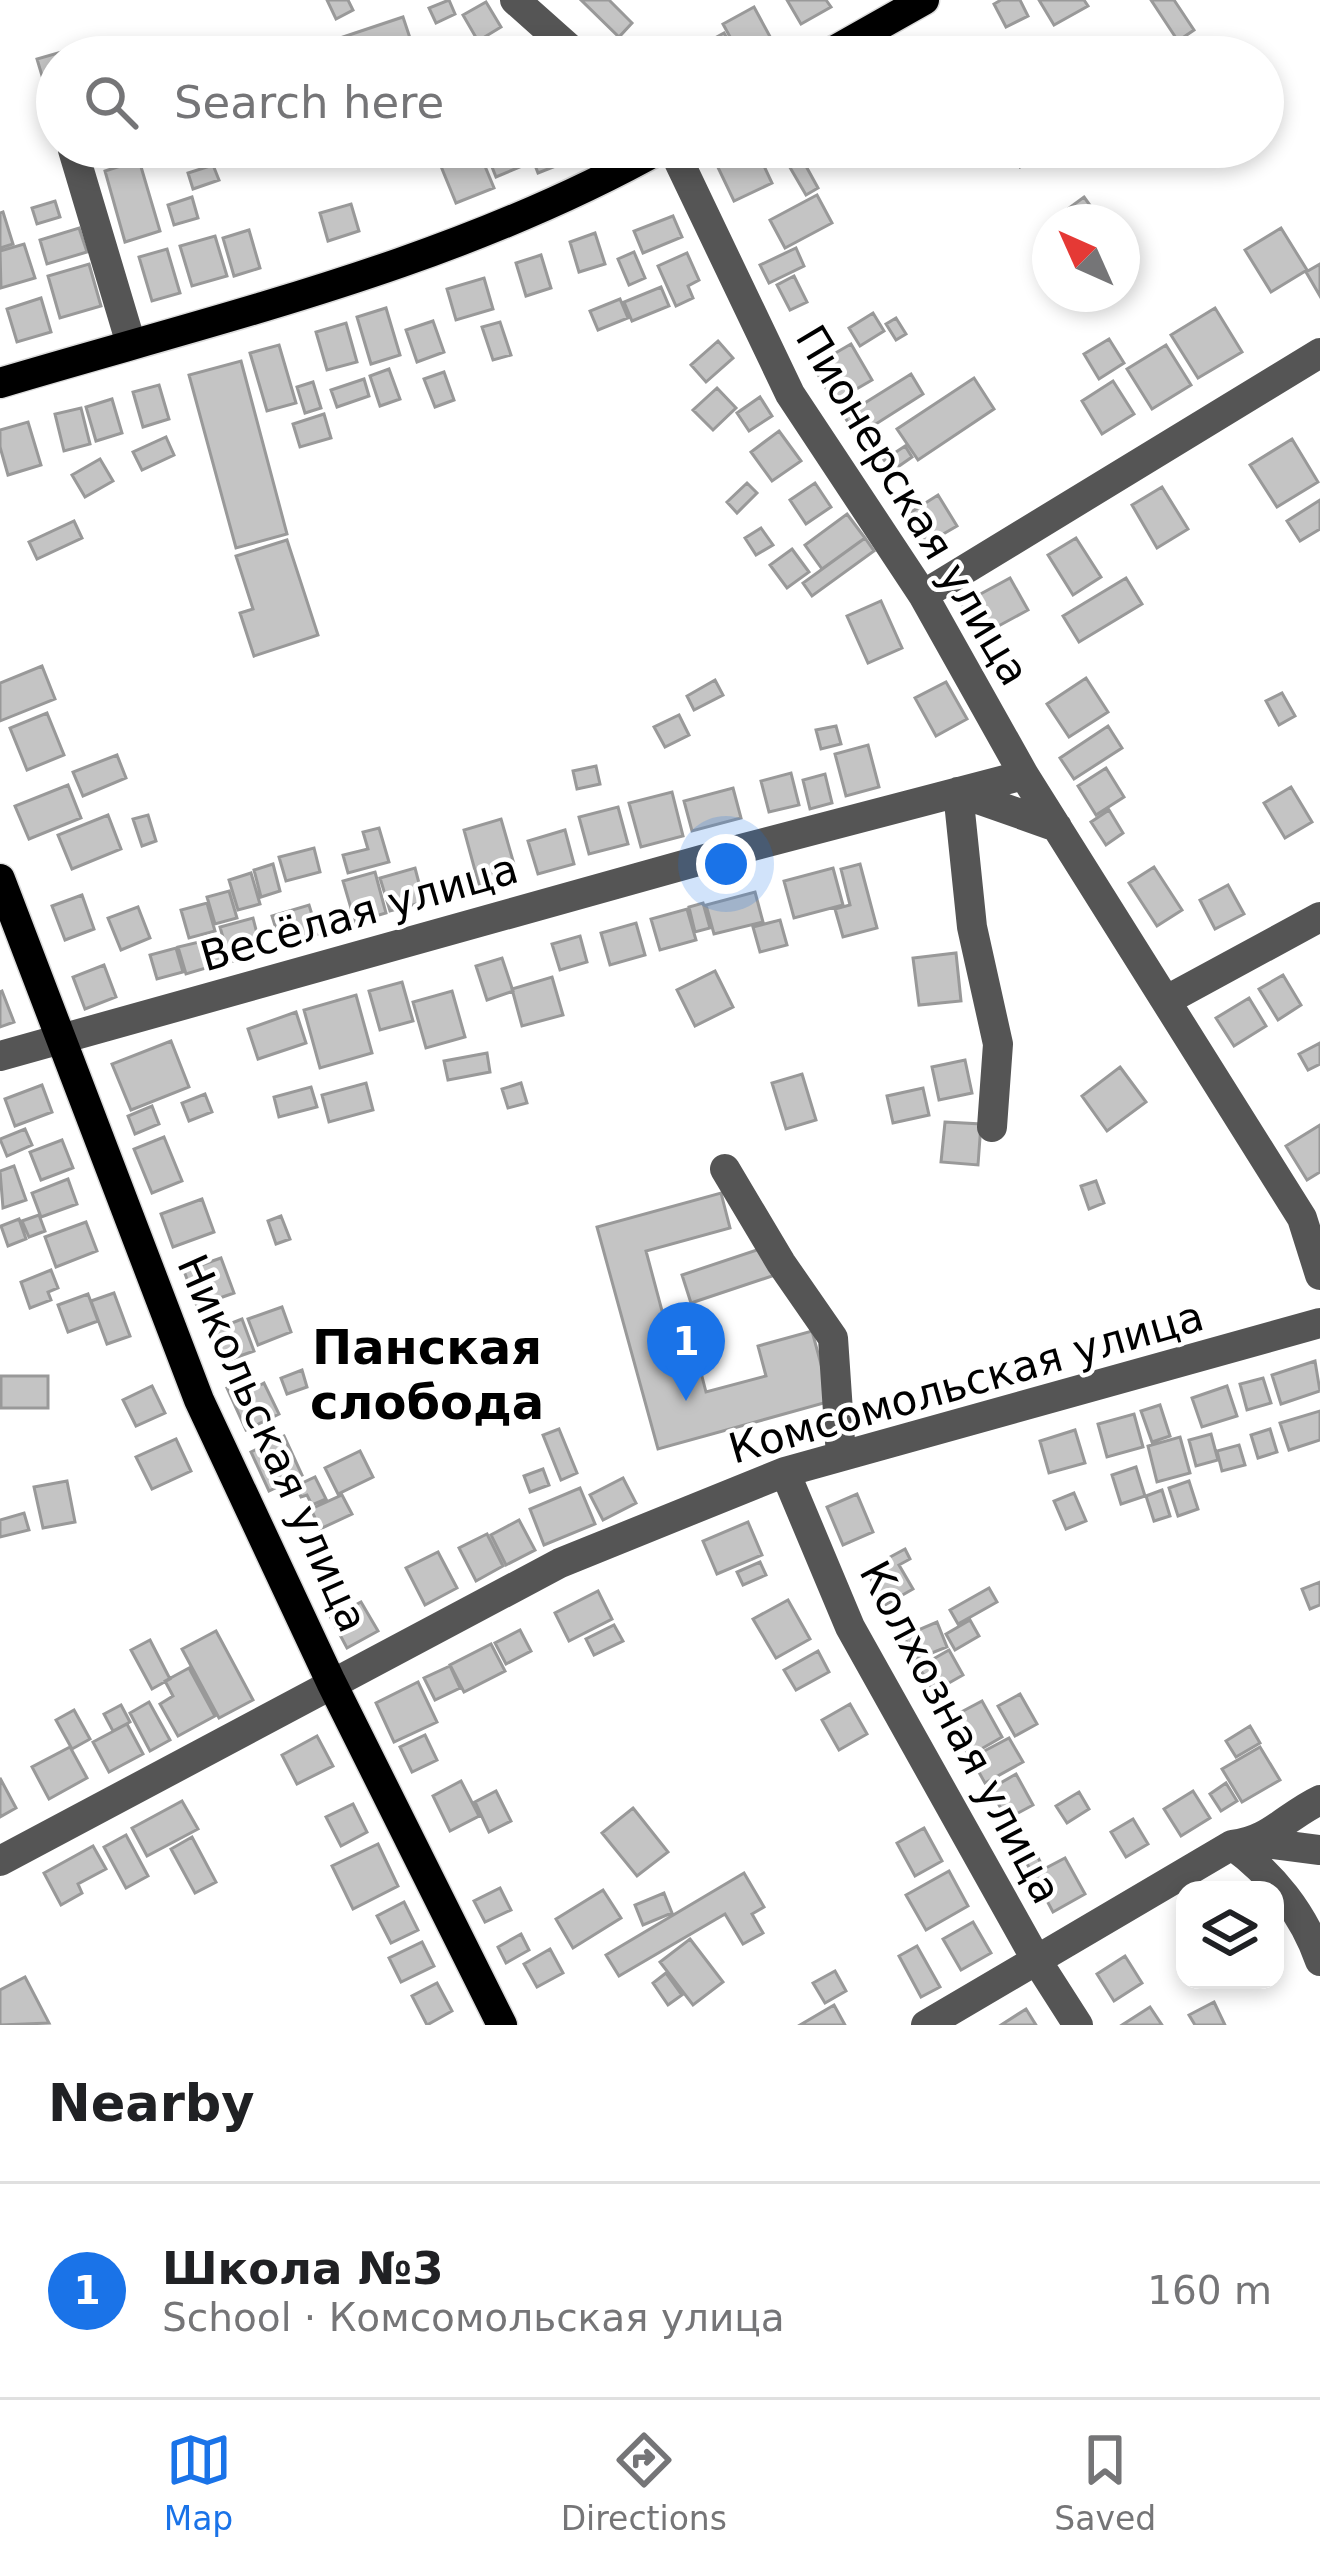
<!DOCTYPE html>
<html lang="en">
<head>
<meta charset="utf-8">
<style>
  :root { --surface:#fff; --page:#f6f6f6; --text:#202124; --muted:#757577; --line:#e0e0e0; --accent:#1a73e8 }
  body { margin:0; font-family:"DejaVu Sans",sans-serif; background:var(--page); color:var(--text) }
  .controls { position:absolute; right:36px; bottom:36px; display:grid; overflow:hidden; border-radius:24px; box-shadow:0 6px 18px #0003 }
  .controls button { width:108px; height:108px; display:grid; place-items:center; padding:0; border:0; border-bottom:3px solid var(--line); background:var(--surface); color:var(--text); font:60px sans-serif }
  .compass { position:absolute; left:1032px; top:204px; width:108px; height:108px; border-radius:50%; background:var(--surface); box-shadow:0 6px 18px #0003; rotate:315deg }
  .you { position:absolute; left:726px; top:864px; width:42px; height:42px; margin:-30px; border:9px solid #fff; border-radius:50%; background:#1a73e8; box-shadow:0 0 0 18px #1a73e833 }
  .badge { display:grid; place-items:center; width:78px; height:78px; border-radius:50%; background:var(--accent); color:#fff; font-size:39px; font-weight:700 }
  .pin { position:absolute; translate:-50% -99px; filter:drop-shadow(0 3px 6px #0008) }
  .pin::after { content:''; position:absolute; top:63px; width:42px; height:36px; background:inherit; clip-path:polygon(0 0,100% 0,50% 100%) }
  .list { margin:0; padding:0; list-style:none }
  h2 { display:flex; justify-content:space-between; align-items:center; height:156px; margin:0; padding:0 48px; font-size:51px }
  h2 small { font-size:39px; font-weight:400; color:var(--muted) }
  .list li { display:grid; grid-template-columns:78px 1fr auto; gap:36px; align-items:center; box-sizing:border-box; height:216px; padding:0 48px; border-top:3px solid var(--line) }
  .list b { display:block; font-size:45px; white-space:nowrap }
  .list p { margin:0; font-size:39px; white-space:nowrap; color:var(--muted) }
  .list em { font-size:39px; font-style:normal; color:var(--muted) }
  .icon { flex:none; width:66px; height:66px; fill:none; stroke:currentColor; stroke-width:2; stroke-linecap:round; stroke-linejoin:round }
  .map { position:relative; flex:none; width:1320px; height:2025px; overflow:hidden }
  .search { position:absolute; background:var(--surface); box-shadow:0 6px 18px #0003; left:36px; right:36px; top:36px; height:132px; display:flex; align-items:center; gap:30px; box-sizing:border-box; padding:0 42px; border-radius:66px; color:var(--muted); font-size:45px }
  .sheet { height:372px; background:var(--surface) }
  nav { display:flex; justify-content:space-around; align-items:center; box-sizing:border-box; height:168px; border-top:3px solid var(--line); background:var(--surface); font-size:33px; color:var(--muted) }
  nav a { display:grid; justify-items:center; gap:6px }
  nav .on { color:var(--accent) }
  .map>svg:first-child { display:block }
</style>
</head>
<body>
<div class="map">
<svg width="1320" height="2025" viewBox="0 0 1320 2025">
  <rect width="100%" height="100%" fill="#fff"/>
  <path fill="#c4c4c4" stroke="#999" stroke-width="3" d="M327 0H348L353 10 336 19Z
    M449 0 455 14 436 23 429 8Z
    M581 0H609L632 23 619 37Z
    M787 0H826L831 7 801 24Z
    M1001 0H1020L1028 16 1006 27 994 4Z
    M1039 0H1084L1088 6 1054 25Z
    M1151 0H1174L1194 30 1178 41Z
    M486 2 501 27 478 41 463 15Z
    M754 7 774 44 751 57H741L723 24Z
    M403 17 412 44 373 57H350L343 37Z
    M724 33 738 57H708L702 45Z
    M96 42 100 57H57V126L37 59Z
    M372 147H409L412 156 378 166Z
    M467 147H477L494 188 456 203 438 159Z
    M484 147H520L527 164 496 177Z
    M528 147H554L561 164 538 173Z
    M733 147H755L772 183 734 201 713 157Z
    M807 147H849L817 165Z
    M1007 147H1048L1049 148 1020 167Z
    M801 157 818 188 806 195 788 164Z
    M139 160 160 231 125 242 105 171Z
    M213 165 219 180 193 189 188 173Z
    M817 195 832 223 785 248 770 220Z
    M192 197 198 218 174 225 168 205Z
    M1084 197 1102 222H1079L1069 208Z
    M55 201 60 217 37 224 32 208Z
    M351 204 359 231 328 241 320 213Z
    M3 212 13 244 0 248V213Z
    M673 216 682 237 643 253 634 231Z
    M79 228 87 252 47 264 40 240Z
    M1281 228 1307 270 1271 292 1245 250Z
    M249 230 260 268 234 276 223 238Z
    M595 233 605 264 579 272 570 242Z
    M215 236 227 276 192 286 180 246Z
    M24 244 35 278 1 288 0 251Z
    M796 248 804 266 769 283 760 265Z
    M167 249 180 293 152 301 139 257Z
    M634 252 645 278 629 285 618 259Z
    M687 253 699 280 688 286 693 298 676 306 658 266Z
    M541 255 551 288 526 296 516 263Z
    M89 264 101 306 60 318 48 276Z
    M1320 264V296L1306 272Z
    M794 276 807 302 790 310 777 285Z
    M484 278 493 309 456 320 447 289Z
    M661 287 669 306 632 321 624 302Z
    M41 298 51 332 17 342 7 309Z
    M620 299 628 318 598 330 590 311Z
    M386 308 400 355 371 364 357 317Z
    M1215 308 1242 352 1198 378 1171 335Z
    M873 313 884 331 860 346 849 328Z
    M896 318 906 334 896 340 886 324Z
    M433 321 444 352 417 362 406 330Z
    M500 322 511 355 493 360 482 327Z
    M346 323 357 362 327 370 316 332Z
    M1109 339 1124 363 1099 379 1084 354Z
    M718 341 733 358 706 382 691 365Z
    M851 344 872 380 834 402 813 366Z
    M279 345 296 403 267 411 250 353Z
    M1166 345 1191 385 1152 409 1127 369Z
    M241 361 287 534 236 548 189 375Z
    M389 369 400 399 380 406 370 376Z
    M444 372 454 400 435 407 424 379Z
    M911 374 923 394 857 436 844 416Z
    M974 378 994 409 918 460 897 429Z
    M364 379 369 396 337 407 331 390Z
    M1113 381 1134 414 1102 434 1082 401Z
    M313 382 321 408 305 413 297 387Z
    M159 385 169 419 143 427 133 392Z
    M717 388 736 408 713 430 693 410Z
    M760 397 772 416 749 431 737 413Z
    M112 399 122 433 96 441 86 407Z
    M81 408 90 444 64 451 55 414Z
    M324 414 331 438 300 447 293 424Z
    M28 422 41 465 8 475 0 447V430Z
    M779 431 801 461 772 481 751 452Z
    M166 437 174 455 142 470 133 452Z
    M1292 439 1318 482 1277 507 1250 465Z
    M905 446 912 457 892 471 884 460Z
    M100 459 113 481 85 497 72 475Z
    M747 483 757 493 737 513 727 502Z
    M815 483 831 507 806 524 790 500Z
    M1162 487 1188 529 1157 548 1132 505Z
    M938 495 957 526 926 544 908 514Z
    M1320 500V529L1300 541 1287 521Z
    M847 514 865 538 822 569 805 545Z
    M74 521 82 538 37 559 29 542Z
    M761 528 773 545 756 555 745 538Z
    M865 538 874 551 812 596 803 583Z
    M1076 538 1101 577 1073 595 1048 555Z
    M287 540 318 635 254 656 240 613 253 609 236 556Z
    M792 549 809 572 787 588 770 565Z
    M1010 578 1028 610 980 636 962 604Z
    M1126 578 1142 604 1079 642 1063 616Z
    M881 601 902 648 868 663 847 616Z
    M42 666 55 699 0 721V683Z
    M1086 678 1108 712 1069 737 1047 704Z
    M715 680 723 695 694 710 687 696Z
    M946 682 967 719 936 736 915 698Z
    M1282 693 1295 716 1279 725 1266 701Z
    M47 713 64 755 27 770 10 728Z
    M679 715 689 735 665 747 654 727Z
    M836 726 841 744 821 749 816 730Z
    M1108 726 1122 748 1074 779 1060 758Z
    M868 745 879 787 846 796 835 754Z
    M117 755 126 778 83 796 73 772Z
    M596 766 600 784 577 789 573 771Z
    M1106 768 1124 797 1096 815 1078 786Z
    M791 773 799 805 769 812 761 781Z
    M825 774 832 803 810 809 803 780Z
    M68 785 81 818 29 839 15 806Z
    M1291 787 1312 822 1285 838 1264 803Z
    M733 788 741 818 692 831 684 801Z
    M672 792 683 836 641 847 629 803Z
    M618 807 628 844 589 854 579 817Z
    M1109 810 1123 833 1106 845 1091 822Z
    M108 815 121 849 72 869 58 835Z
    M148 815 156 841 142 846 133 819Z
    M501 819 518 878 480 889 464 830Z
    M379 828 389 862 348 873 343 855 368 849 363 832Z
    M565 830 574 864 538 874 528 841Z
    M314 848 320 872 286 881 279 857Z
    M273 864 280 891 261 897 254 870Z
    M860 864 877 928 843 937 835 909 850 905 841 869Z
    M1154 867 1182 910 1157 926 1129 883Z
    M415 868 424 902 390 911 380 878Z
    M833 868 843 905 794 918 784 881Z
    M375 872 386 913 355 922 343 881Z
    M251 873 260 904 238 910 229 880Z
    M1228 885 1244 914 1215 929 1200 900Z
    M229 891 237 918 215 924 207 897Z
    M755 892 763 922 714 934 706 905Z
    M82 895 94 929 65 940 52 906Z
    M207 903 215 931 189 938 181 910Z
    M703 903 710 928 695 932 689 907Z
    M309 905 318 934 281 945 272 916Z
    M138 907 150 938 121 950 108 918Z
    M687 909 696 940 660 950 651 919Z
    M253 918 262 953 230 962 220 927Z
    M780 920 787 945 760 952 753 927Z
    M636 923 645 955 610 965 601 933Z
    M580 936 587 962 560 970 552 944Z
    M218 937 224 961 209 966 202 941Z
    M199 942 206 968 186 974 178 947Z
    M176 948 183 972 157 979 150 955Z
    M956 953 961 1001 919 1005 913 958Z
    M502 958 513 991 487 1000 476 966Z
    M104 965 116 997 85 1009 73 977Z
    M715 971 733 1007 695 1026 677 990Z
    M1283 975 1301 1005 1278 1020 1259 989Z
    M552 977 563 1015 522 1026 512 989Z
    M402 982 413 1021 380 1030 369 991Z
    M2 991 14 1022 0 1027V992Z
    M452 991 465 1037 426 1048 413 1002Z
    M356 995 372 1053 320 1068 304 1010Z
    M1249 998 1266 1026 1234 1046 1216 1018Z
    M296 1012 306 1043 258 1059 248 1029Z
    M171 1041 189 1087 131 1110 112 1064Z
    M1320 1043V1064L1308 1070 1299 1054Z
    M487 1053 490 1072 448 1080 444 1061Z
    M965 1060 972 1093 939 1100 932 1067Z
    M1120 1067 1146 1102 1107 1131 1082 1096Z
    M802 1074 816 1120 786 1129 772 1083Z
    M366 1083 373 1110 329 1122 322 1095Z
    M521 1083 527 1103 508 1108 502 1089Z
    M42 1085 52 1112 15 1126 5 1099Z
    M311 1087 317 1107 279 1117 274 1097Z
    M923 1088 929 1115 893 1123 887 1096Z
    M205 1094 212 1112 189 1121 182 1103Z
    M152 1106 159 1124 135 1134 128 1116Z
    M945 1122 981 1124 978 1165 941 1162Z
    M1320 1125V1172L1307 1180 1286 1146Z
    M25 1129 32 1145 7 1156 0 1139Z
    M164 1137 182 1181 152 1193 134 1149Z
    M62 1140 73 1168 41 1180 30 1152Z
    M14 1166 26 1200 3 1208 0 1171Z
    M68 1179 77 1204 41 1217 32 1193Z
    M1096 1181 1104 1203 1089 1209 1081 1186Z
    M721 1193 730 1228 646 1251 677 1367 698 1361 706 1392 766 1376 758 1346 812 1331 831 1401 658 1449 597 1227Z
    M202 1199 214 1232 173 1247 161 1214Z
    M39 1215 45 1231 29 1237 22 1221Z
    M281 1216 290 1239 276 1244 268 1221Z
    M19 1219 26 1239 8 1246 1 1226Z
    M86 1222 97 1251 56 1267 45 1237Z
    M769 1246 778 1274 691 1303 682 1275Z
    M221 1258 234 1293 197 1306 184 1271Z
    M51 1270 58 1288 48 1292 51 1300 30 1308 21 1282Z
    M114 1293 130 1336 107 1344 91 1301Z
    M88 1294 98 1321 68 1332 58 1305Z
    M282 1307 291 1332 258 1345 248 1319Z
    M242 1319 254 1351 223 1362 211 1331Z
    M1315 1361 1320 1391 1281 1404 1272 1375Z
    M302 1370 307 1387 287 1394 281 1378Z
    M1 1376H48V1408H1Z
    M1263 1378 1271 1403 1247 1410 1240 1384Z
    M244 1380 249 1391 264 1383 279 1414 246 1430 227 1388Z
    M152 1386 165 1413 136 1426 123 1400Z
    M1227 1386 1237 1416 1202 1427 1192 1398Z
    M1160 1405 1170 1436 1152 1442 1141 1411Z
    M1320 1411V1440L1289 1450 1280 1423Z
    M1134 1414 1143 1447 1107 1457 1098 1424Z
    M559 1429 577 1473 561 1480 543 1435Z
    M1270 1429 1277 1452 1258 1458 1251 1435Z
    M1075 1430 1085 1463 1049 1473 1040 1441Z
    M1211 1434 1218 1460 1196 1466 1189 1440Z
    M284 1436 302 1475 269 1491 251 1452Z
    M1180 1437 1190 1473 1157 1482 1148 1446Z
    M176 1439 191 1471 152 1489 136 1457Z
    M1239 1445 1245 1465 1222 1471 1217 1451Z
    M360 1451 373 1477 338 1494 325 1468Z
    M1136 1467 1145 1496 1121 1504 1112 1475Z
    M543 1469 549 1485 530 1492 524 1476Z
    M315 1477 326 1499 312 1505 307 1495 301 1497 296 1486Z
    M623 1478 636 1503 603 1520 590 1495Z
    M67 1481 75 1522 43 1528 34 1487Z
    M1189 1481 1198 1509 1178 1516 1169 1488Z
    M580 1488 595 1524 544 1545 530 1509Z
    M1162 1490 1170 1516 1154 1521 1146 1496Z
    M1074 1493 1086 1521 1066 1529 1054 1501Z
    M857 1494 873 1532 843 1545 827 1507Z
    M342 1495 352 1514 320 1529 311 1509Z
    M24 1513 29 1530 0 1537V1520Z
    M519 1520 535 1550 506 1565 491 1535Z
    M748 1522 762 1555 717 1574 703 1541Z
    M487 1534 503 1566 476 1581 459 1548Z
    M905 1549 910 1559 899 1565 913 1589 885 1605 866 1570Z
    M438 1552 457 1588 425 1605 406 1568Z
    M760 1562 766 1575 743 1585 737 1572Z
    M1320 1582V1605L1310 1609 1302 1589Z
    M989 1588 997 1602 958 1624 950 1610Z
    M598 1591 612 1619 569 1641 555 1613Z
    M788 1600 810 1639 776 1658 753 1619Z
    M361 1602 378 1631 347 1648 331 1618Z
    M970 1620 979 1636 955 1650 946 1634Z
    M937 1622 947 1647 914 1660 904 1636Z
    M614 1625 623 1641 594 1655 586 1639Z
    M520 1630 531 1651 506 1664 495 1643Z
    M216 1631 253 1700 219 1718 182 1649Z
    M150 1640 170 1679 152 1689 131 1650Z
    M491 1644 505 1671 464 1692 450 1665Z
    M949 1650 963 1675 933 1692 919 1667Z
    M818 1651 829 1672 796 1690 784 1670Z
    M450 1666 460 1688 435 1700 424 1678Z
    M189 1668 215 1716 178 1736 160 1704 173 1696 165 1681Z
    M418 1682 437 1722 394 1742 376 1703Z
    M1020 1694 1037 1724 1015 1736 998 1706Z
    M982 1701 1002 1737 969 1756 948 1719Z
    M149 1702 170 1740 150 1751 130 1713Z
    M850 1704 867 1734 839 1750 822 1720Z
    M121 1705 130 1722 113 1731 104 1714Z
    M74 1710 90 1739 72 1749 56 1720Z
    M127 1724 143 1754 109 1772 93 1742Z
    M1250 1726 1260 1743 1236 1757 1226 1741Z
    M425 1735 437 1760 412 1772 400 1747Z
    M317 1736 333 1766 297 1784 282 1755Z
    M1009 1738 1023 1762 985 1783 971 1758Z
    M70 1747 87 1778 49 1799 32 1767Z
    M1260 1747 1280 1780 1242 1802 1222 1769Z
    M1016 1774 1033 1805 1007 1819 990 1789Z
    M0 1778 16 1808 0 1817Z
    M461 1781 479 1816 450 1831 433 1796Z
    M1226 1783 1237 1801 1221 1811 1210 1794Z
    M496 1791 511 1821 489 1832 475 1802Z
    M1193 1791 1210 1818 1181 1836 1164 1809Z
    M1079 1792 1089 1809 1067 1823 1056 1806Z
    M182 1801 198 1829 147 1856 132 1828Z
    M353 1804 367 1832 341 1846 326 1817Z
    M633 1808 668 1852 637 1876 602 1833Z
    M1133 1819 1148 1844 1126 1857 1111 1832Z
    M924 1828 942 1861 915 1876 897 1843Z
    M126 1835 148 1876 126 1888 104 1847Z
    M192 1837 216 1882 195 1893 171 1849Z
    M378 1844 398 1886 353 1909 332 1866Z
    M93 1846 106 1869 78 1884 82 1893 61 1905 44 1873Z
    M1035 1852 1044 1869 1065 1858 1085 1894 1053 1912 1024 1858Z
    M949 1871 968 1906 926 1930 906 1895Z
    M744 1873 764 1907 752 1914 763 1933 743 1944 725 1914 619 1976 606 1955Z
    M500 1888 511 1910 485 1922 474 1901Z
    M603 1890 621 1918 573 1948 556 1919Z
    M664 1893 672 1913 643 1925 635 1905Z
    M404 1902 418 1930 391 1943 377 1916Z
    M973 1922 991 1953 961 1970 943 1939Z
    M521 1934 529 1950 506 1963 498 1947Z
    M690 1939 723 1982 693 2005 660 1962Z
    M422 1942 434 1966 401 1982 389 1958Z
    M917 1946 940 1987 921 1997 899 1956Z
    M550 1949 563 1973 537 1987 524 1964Z
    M1125 1956 1142 1983 1114 2001 1097 1974Z
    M835 1971 846 1991 825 2003 813 1983Z
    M666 1973 682 1995 668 2005 653 1983Z
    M25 1977 49 2023 0 2025V1990Z
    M437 1983 452 2011 427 2025 412 1996Z
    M1214 2002 1225 2025H1195L1189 2015Z
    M834 2005 845 2025H800Z
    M1150 2007 1162 2025H1122Z
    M1026 2009 1036 2025H1001Z"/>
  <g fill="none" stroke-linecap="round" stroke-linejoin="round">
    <g stroke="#dbdbdb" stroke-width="33">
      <path id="major" d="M823 57 924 0
        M0 383C225 316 457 263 663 147
        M0 879 199 1400 331 1682 502 2025"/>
    </g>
    <path stroke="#555" stroke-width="30" d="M515 0 579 57
      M672 147 790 394 923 595 1024 775 1302 1218 1320 1275
      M73 150 131 344
      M923 595 1320 353
      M1167 1000 1320 917
      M0 1056 741 849 1024 775
      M992 1127 998 1044 972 927 958 792 1057 827
      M725 1169 781 1263 833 1338 841 1456
      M785 1472 850 1627 1037 1961 1078 2025
      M1258 1842 1320 1850
      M1232 1845C1272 1874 1304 1914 1320 1961
      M0 1861 560 1563 785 1472 1320 1323
      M926 2025 1232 1845C1270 1841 1286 1816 1320 1800"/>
    <use href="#major" stroke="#000" stroke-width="30"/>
  </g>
  <g text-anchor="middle" stroke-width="9" stroke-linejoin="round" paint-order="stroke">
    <g font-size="42" fill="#000" stroke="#fff">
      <text transform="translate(913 505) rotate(59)" y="15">Пионерская улица</text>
      <text transform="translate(359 912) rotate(-16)" y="15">Весёлая улица</text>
      <text transform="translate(966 1382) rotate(-16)" y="15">Комсомольская улица</text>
      <text transform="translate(273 1443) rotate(66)" y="15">Никольская улица</text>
      <text transform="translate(961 1732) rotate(62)" y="15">Колхозная улица</text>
    </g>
    <g font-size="48" font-weight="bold" fill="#000" stroke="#fff">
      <text x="427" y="1364">Панская<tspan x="427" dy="55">слобода</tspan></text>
    </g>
  </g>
</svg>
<div class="controls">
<button><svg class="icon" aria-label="layers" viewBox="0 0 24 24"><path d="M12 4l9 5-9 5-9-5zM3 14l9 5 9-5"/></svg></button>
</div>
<svg class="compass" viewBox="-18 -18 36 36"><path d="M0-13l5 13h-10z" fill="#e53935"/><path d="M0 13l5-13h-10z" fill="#757577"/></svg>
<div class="you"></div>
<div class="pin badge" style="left:686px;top:1401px">1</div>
<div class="search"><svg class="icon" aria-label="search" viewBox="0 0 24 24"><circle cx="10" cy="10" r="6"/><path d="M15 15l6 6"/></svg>Search here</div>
</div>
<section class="sheet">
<h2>Nearby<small></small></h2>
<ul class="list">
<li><span class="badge">1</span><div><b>Школа №3</b><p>School · Комсомольская улица</p></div><em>160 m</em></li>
</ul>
</section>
<nav>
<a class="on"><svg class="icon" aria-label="map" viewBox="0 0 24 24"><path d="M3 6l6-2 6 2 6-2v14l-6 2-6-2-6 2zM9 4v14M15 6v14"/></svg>Map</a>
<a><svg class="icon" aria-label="directions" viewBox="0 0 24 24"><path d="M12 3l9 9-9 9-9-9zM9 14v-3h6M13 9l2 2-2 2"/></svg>Directions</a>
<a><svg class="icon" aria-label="saved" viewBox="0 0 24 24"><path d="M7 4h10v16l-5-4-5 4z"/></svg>Saved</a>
</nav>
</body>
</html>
